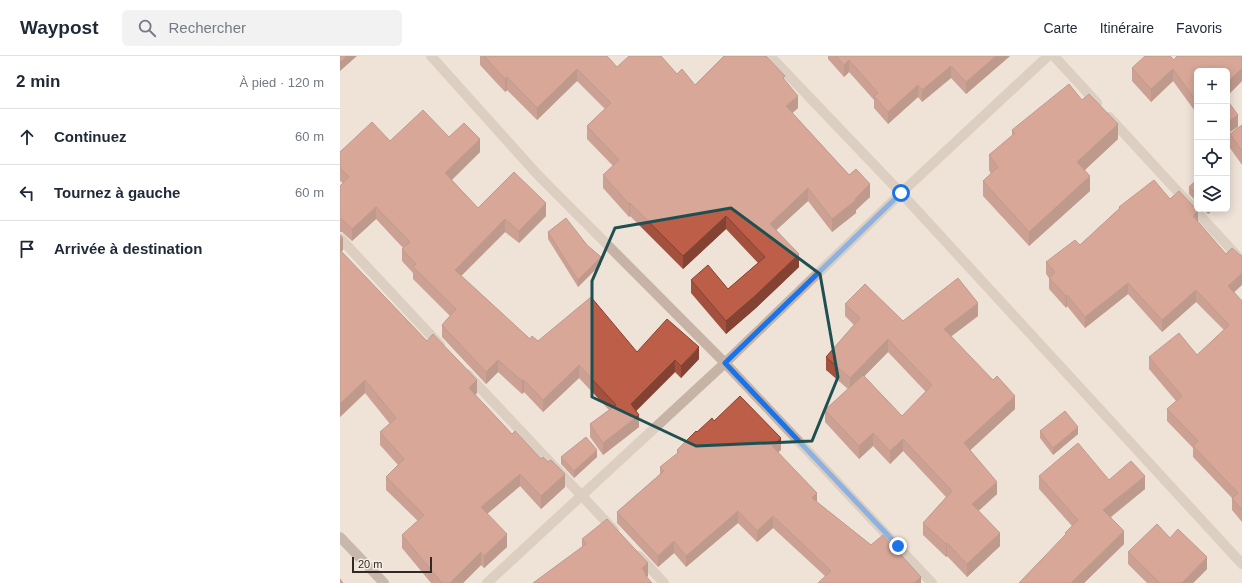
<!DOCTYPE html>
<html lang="fr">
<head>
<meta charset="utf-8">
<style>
  :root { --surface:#fff; --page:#f2f2f3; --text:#1f2937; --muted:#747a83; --line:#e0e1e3 }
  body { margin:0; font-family:Helvetica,sans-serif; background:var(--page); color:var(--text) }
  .controls { position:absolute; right:12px; top:12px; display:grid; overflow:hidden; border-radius:6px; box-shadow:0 2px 10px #0003 }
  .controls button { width:36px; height:36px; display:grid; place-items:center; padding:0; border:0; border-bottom:1px solid var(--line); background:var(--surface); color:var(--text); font:20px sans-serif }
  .scale { position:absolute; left:12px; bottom:10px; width:80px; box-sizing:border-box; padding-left:4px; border:2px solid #322926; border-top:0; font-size:11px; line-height:14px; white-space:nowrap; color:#322926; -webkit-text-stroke:3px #f7ede4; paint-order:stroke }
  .stop { position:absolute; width:12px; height:12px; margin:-9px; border:3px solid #1a73e8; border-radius:50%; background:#fff }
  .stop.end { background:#1a73e8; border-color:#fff; box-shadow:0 1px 4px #0008 }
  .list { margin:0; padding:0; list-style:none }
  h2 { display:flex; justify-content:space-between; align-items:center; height:52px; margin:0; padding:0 16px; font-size:17px }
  h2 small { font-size:13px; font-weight:400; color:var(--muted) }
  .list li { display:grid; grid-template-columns:26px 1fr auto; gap:12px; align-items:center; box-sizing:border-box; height:56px; padding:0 16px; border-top:1px solid var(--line) }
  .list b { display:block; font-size:15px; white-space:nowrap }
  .list em { font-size:13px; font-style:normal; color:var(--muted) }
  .icon { flex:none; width:22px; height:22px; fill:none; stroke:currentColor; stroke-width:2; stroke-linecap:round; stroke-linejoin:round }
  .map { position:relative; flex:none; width:902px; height:527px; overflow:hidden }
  header { display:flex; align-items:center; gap:24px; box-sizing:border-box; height:56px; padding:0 20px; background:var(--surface); border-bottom:1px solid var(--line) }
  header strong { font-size:19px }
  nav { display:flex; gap:22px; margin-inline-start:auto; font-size:14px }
  .search { width:280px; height:36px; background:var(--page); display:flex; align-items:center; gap:10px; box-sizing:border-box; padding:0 14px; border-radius:6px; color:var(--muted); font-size:15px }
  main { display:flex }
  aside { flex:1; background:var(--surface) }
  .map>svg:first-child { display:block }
</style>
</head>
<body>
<header>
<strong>Waypost</strong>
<div class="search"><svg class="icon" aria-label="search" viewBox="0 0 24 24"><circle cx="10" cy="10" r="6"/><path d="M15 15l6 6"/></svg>Rechercher</div>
<nav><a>Carte</a><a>Itinéraire</a><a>Favoris</a></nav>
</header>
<main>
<aside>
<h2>2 min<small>À pied · 120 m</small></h2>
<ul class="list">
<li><svg class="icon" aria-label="ahead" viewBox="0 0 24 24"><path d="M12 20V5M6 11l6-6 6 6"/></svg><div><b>Continuez</b></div><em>60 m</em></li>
<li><svg class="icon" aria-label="left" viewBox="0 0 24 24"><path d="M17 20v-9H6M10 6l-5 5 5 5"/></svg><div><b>Tournez à gauche</b></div><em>60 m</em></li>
<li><svg class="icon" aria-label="arrive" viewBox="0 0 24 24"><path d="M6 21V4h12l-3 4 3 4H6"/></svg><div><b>Arrivée à destination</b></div></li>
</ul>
</aside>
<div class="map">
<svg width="902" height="527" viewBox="0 0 902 527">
  <rect width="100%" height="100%" fill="#efe3d8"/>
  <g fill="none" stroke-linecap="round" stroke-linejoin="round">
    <path stroke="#c6b3a5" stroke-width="10" d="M91 0 197 118 385 307 592 527
      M430 0 561 137 902 508
      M714 0 757 47
      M769 61 902 205
      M0 182 100 289
      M127 318 274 474
      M299 500 324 527
      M147 527 385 307 561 137 708 0"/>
    <path stroke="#998277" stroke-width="10" d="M0 481 44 527"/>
  </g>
  <path fill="#a3513e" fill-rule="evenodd" d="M140 0H267L277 11 337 18 355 29 445 25 458 52 452 57 530 141 516 154V157L492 176 468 145 436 174 459 211 416 252 386 278 351 237V224L388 233 418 207 386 173 343 213 290 160 289 161 263 132V119L273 110 247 83V70L265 53 237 25 197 64 167 34 165 36 140 9Z
    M488 0H670L626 38 611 22 582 46 578 41 548 68 534 52V44L509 16 504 21 488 3Z
    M902 0V25L887 40 857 15V58L833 25 811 46 792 25V12L834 4Z
    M742 44 778 83 745 114 750 135 689 190 643 140V125L651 118 649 114V99L672 80V74Z
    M902 69V109L890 92V78Z
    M109 81 140 96 112 124 138 152 206 160 179 187 165 176 121 220 190 283 198 285 359 303 341 322 335 316 296 355 299 371 263 399 250 381V368L269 354 239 322 203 356 184 336 182 338 158 316 146 328 102 281V269L110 260 73 223V217L62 205V193L63 192 36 163 12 185 2 176H0V130L3 127 0 125V96L50 85Z
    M857 124V146L849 138V131Z
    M830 143 858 166 894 236 902 245V466L892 454V442L853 401V392L827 365V353L836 345 809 313V301L857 299 884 274 856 246 822 276 788 238 745 272 727 250 726 252 709 233V222L706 218V206L740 189 779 153V151Z
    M863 153H874L868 158Z
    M208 176 261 208 238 231 208 183Z
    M0 179 3 194 1 196 137 337 135 339 172 378 225 431 201 453 180 430 147 458 167 491 144 512 141 509 123 527H91L62 492V479L78 465 46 434V421L58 409 40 389V376L50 368 25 337 0 361Z
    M505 248 563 265 638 260 611 280 675 353 630 394 657 438 638 455 660 490 627 521 607 500 606 501 583 479V467L606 441 563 395 550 408 533 390 519 403 485 366V354L508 333 486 314V301L514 269 505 260ZM548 296 586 336 562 360 524 320Z
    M374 365 441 394 438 396 477 446 531 489 581 527 485 520 433 472 417 486 398 467 346 511 334 497 318 511 277 467V456L320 418V411L337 398V394L357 376Z
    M700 375 738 378 713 399 700 382Z
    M221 401H257L234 422 221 408Z
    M699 420 769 424 805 433 771 461 784 488 744 527H679L725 480V477L732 470 699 433Z
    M830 482 867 513 853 527H807L788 508V496Z
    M242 483 308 520 307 521 242 491Z"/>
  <path fill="#844232" d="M7 0H17L0 15V6Z
    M656 0H670L626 38V26Z
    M509 4V16L504 21V9Z
    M611 10V22L582 46V34Z
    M902 12V25L887 40V27Z
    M237 13V25L197 64V52Z
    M833 13V25L811 46V33Z
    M167 21V34L165 36V23Z
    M578 29V41L548 68V56Z
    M458 40V52L446 63V50Z
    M898 59V71L887 78V66Z
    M778 68V83L737 121V106Z
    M140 83V96L105 130V117Z
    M750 120V135L689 190V176Z
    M530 128V141L516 154V157L492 176V163L515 143Z
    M468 132V145L430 180V168Z
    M206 147V160L179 187V175Z
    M290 147V160L289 161V148Z
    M36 151V163L12 185V173Z
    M868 153H874L868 158Z
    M858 155V167L853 160Z
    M386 160V173L343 213V200Z
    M165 163V176L115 226V214Z
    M3 182V194L0 197V184Z
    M459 198V211L416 252 386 278V265Z
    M261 201V208L238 231V224Z
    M902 217V229L888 242V230Z
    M788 227V238L745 272V261Z
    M856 234V246L822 276V264Z
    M727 239V250L726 252V240Z
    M638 247V260L604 286V273Z
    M548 283V296L510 335V322Z
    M359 291V303L341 322V310Z
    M158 304V316L146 328V316Z
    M335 304V316L291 360V348Z
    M239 309V322L203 356V344Z
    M25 324V337L0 361V348Z
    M137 324V337L129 344V332Z
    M184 324V336L182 338V325Z
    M675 340V353L624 400V387Z
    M299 359V371L263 399V387Z
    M738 371V378L713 399V392Z
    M533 377V390L519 403V390Z
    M441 382V394L432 402V390Z
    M563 383V395L550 408V395Z
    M257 394V401L234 422V415Z
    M180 418V430L141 463V451Z
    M225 418V431L201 453V440Z
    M805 420V433L763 467V454Z
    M657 426V438L632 461V448Z
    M477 437V448L472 442Z
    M398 455V467L346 511V500Z
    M433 460V472L417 486V475Z
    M784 475V488L744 527H731Z
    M660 477V490L627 521V508Z
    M167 478V491L144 512V500Z
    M334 485V497L318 511V500Z
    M607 487V500L606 501V488Z
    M141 496V509L123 527H110Z
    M867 501V513L853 527H842Z
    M308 507V520L306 521 302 512Z
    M581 521V527H574Z"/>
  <path fill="#bd5e48" stroke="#844232" d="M0 0H7L0 6Z
    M144 0H267L277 11 289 0H321L337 18 342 13 355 29 384 0H426L445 20 443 22 458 40 446 50 509 119 516 113 530 128 515 143 516 144 492 163 468 132 430 168 459 198 416 239 386 265 351 224 368 209 388 233 425 201 386 160 343 200 290 147 289 148 263 119 279 104 247 70 271 47 237 13 197 52 167 21 165 23Z
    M496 0H656L626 26 611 10 582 34 578 29 548 56 534 40 538 37 509 4 504 9Z
    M805 0H830L834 4 837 0H902V12L887 27V15H857V46L833 13 811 33 792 12Z
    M729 28 742 44 749 38 778 68 737 106 750 120 689 176 643 125 658 111 649 99 675 77 672 74Z
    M887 44 898 59 887 66Z
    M83 54 109 81 124 67 140 83 105 117 138 152 174 116 206 147 179 175 165 163 115 214 190 283 192 280 198 285 251 241 297 296 327 263 359 291 341 310 335 304 291 348 299 359 263 387 250 368 276 349 239 309 203 344 184 324 182 325 158 304 146 316 102 269 116 253 73 211 76 208 62 193 70 186 36 151 12 173 2 163H0V130L9 121 0 112V96L32 66 50 85Z
    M902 69V95L890 78Z
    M814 124 830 143 839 135 858 155 853 160 886 198 892 192 900 199 902 200V217L888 230 902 245V454L892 442 898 437 853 390 858 385 827 353 842 340 809 301 839 277 857 299 889 269 856 234 822 264 788 227 745 261 727 239 726 240 709 222 715 216 706 206 735 184 740 189 780 152 779 151Z
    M857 124V139L849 131Z
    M226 162 247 189 261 201 238 224 208 176Z
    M0 179 3 182 0 184Z
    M0 194 87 285 93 278 137 324 129 332 172 378 175 375 201 403 203 401 208 406 211 404 225 418 201 440 180 418 141 451 167 478 144 500 141 496 110 527H102L62 479 84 459 46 421 64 403 40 376 56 362 25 324 0 348Z
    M618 222 638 247 604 273 653 324 657 320 675 340 624 387 657 426 632 448 660 477 627 508 607 487 606 488 583 467 612 435 563 383 550 395 533 377 519 390 485 354 523 319 562 360 592 329 548 283 510 322 486 301 520 262 505 248 525 228 563 265Z
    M400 340 441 382 432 390 477 437 472 442 531 489 543 479 581 521 574 527H478L491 515 433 460 417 475 398 455 346 500 334 485 318 500 277 456 324 415 320 411 339 396 337 394 356 375 357 376 372 362 374 365Z
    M725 355 738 371 713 392 700 375Z
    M246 381 257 394 234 415 221 401Z
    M738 387 769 424 791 405 805 420 763 454 784 475 731 527H679L726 478 725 477 738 464 699 420Z
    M267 463 308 507 302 512 306 518 305 519 312 527H193L246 488 242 483Z
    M817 468 830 482 838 473 867 501 842 527H820L788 496Z
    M0 523 3 527H0Z"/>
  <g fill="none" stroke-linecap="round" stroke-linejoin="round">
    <path stroke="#1a73e8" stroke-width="5" d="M558 490 385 307 561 137"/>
  </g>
  <path d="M0 0H902V527H0ZM391 152 480 218 498 321 472 385 356 390 252 341V225L275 172Z" fill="#efe3d8" fill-opacity=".55" fill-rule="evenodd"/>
  <path fill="none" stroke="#1f5051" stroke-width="3" stroke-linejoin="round" d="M391 152 480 218 498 321 472 385 356 390 252 341V225L275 172Z"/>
</svg>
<div class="controls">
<button>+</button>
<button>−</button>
<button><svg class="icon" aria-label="locate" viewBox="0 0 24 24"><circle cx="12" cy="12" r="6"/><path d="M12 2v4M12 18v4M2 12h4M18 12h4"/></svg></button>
<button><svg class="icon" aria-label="layers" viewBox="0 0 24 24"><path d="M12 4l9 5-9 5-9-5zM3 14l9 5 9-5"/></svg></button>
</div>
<div class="scale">20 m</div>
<div class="stop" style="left:561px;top:137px"></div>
<div class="stop end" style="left:558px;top:490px"></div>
</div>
</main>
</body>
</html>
